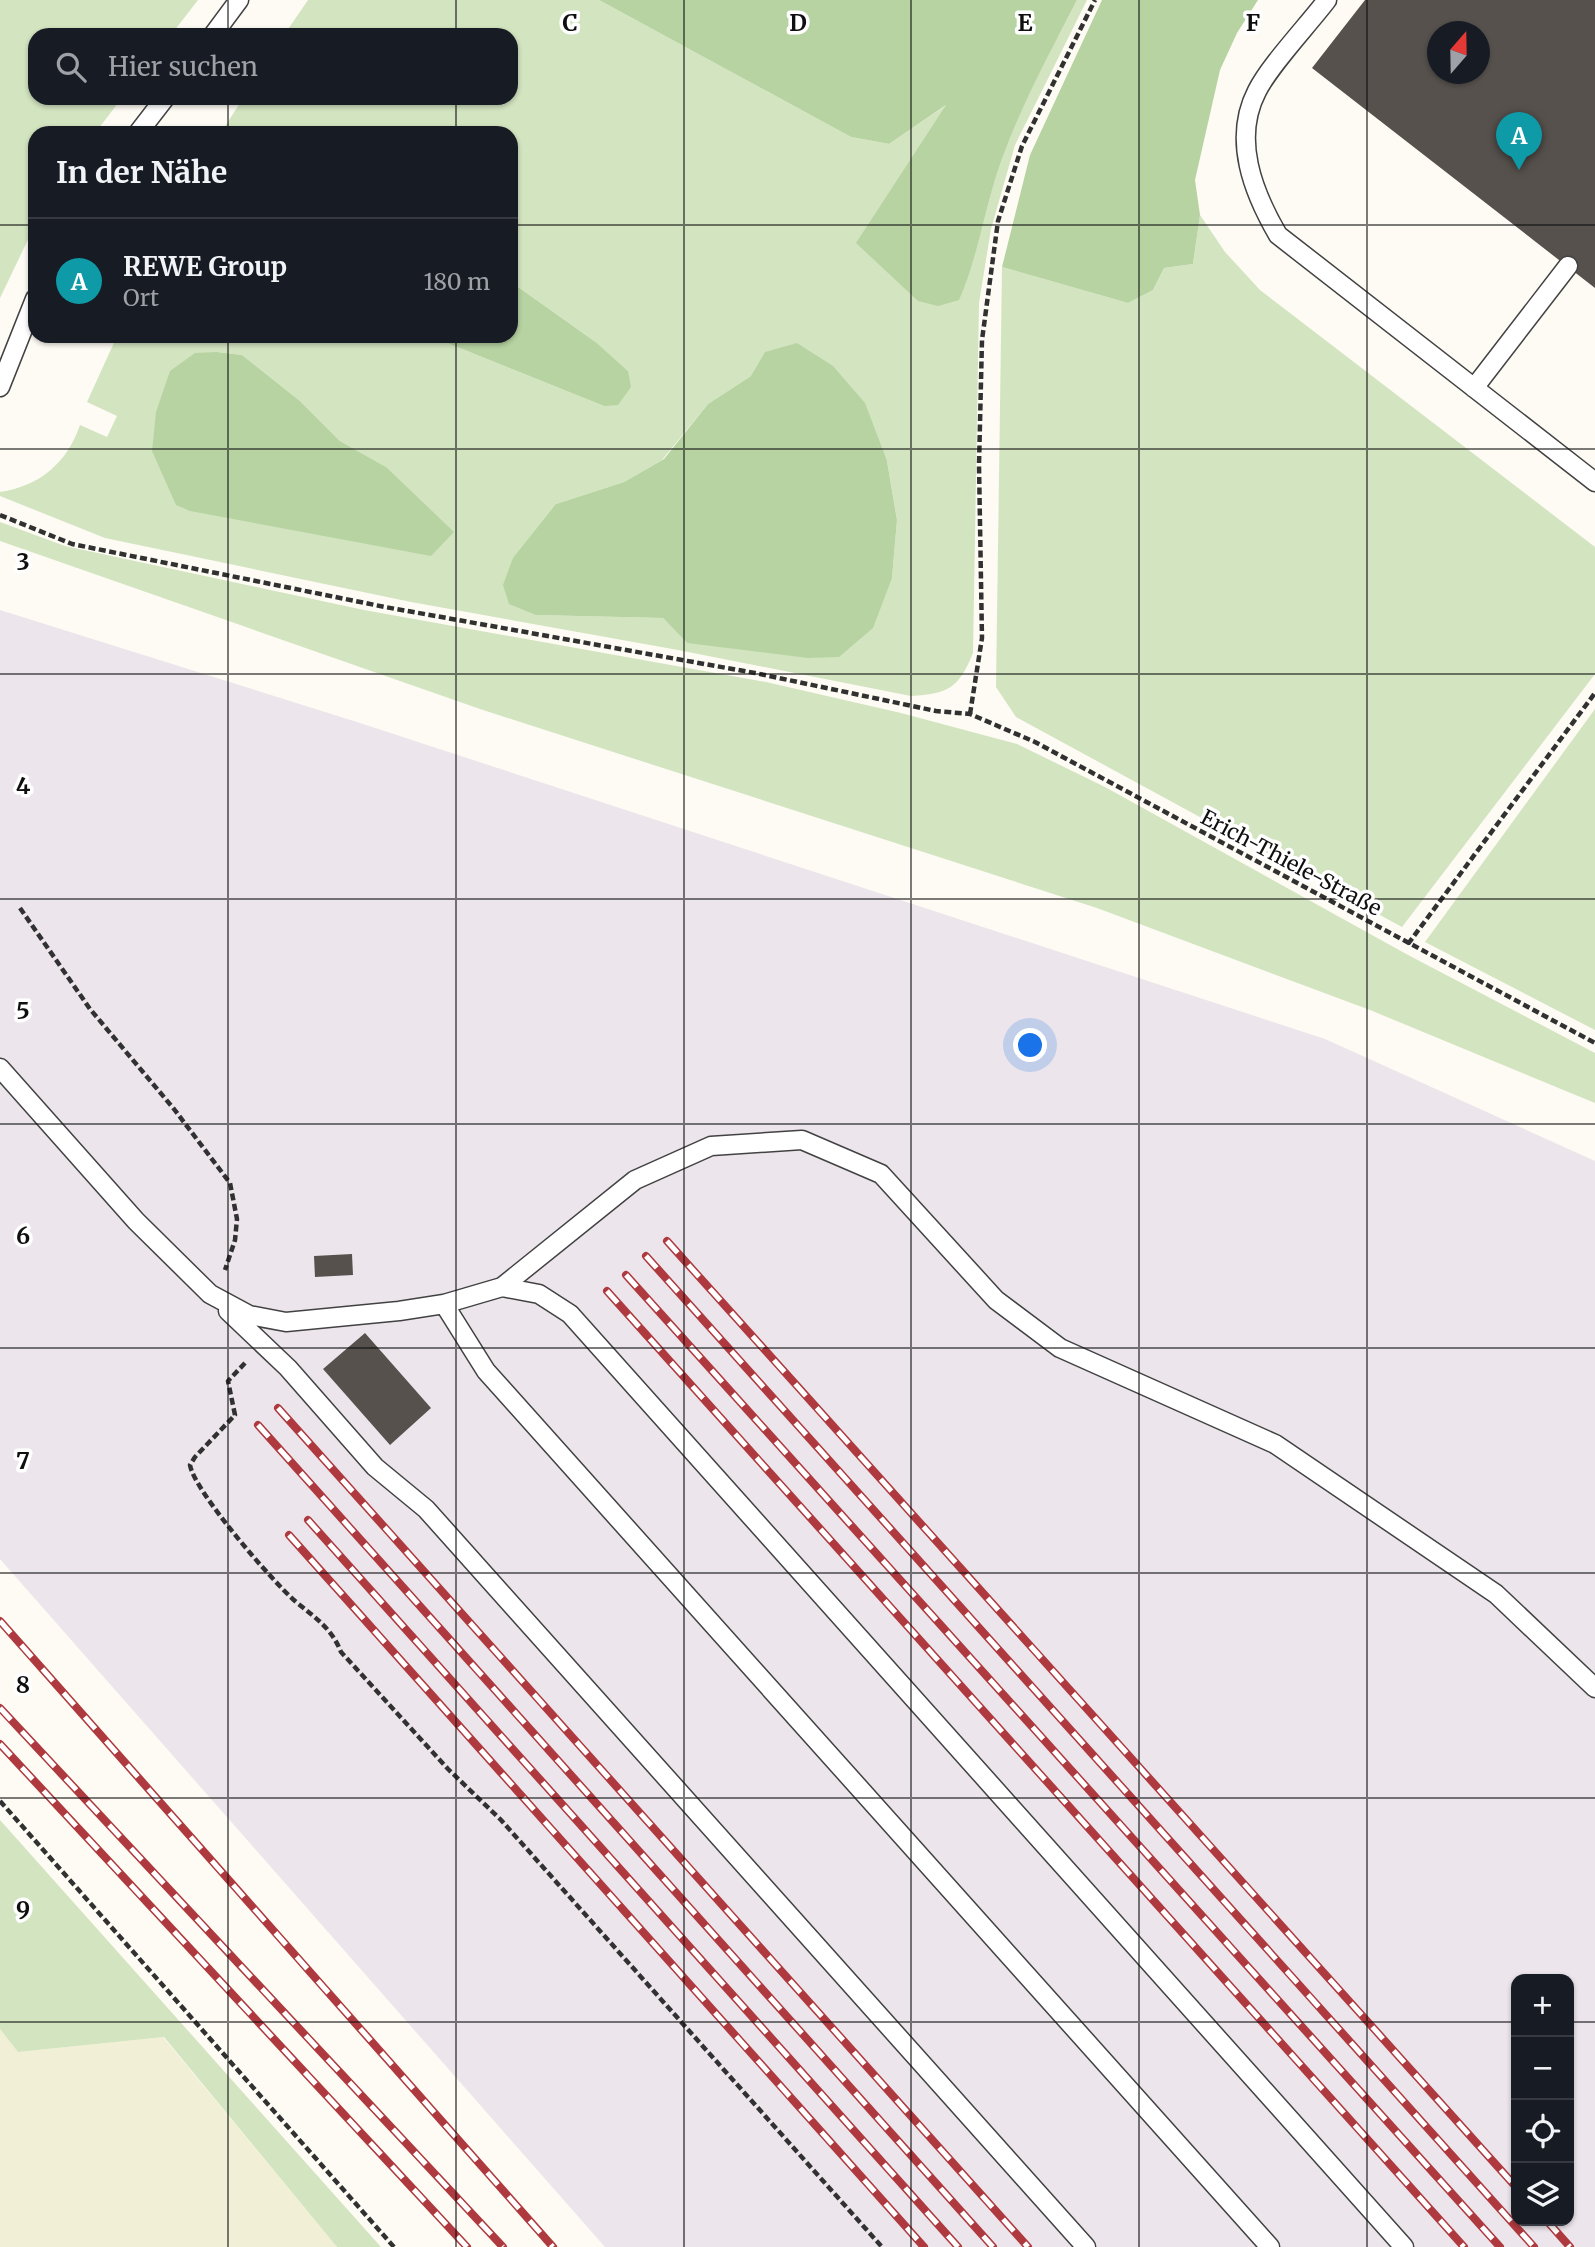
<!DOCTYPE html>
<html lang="de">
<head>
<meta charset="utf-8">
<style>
  :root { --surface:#171b24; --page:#20242c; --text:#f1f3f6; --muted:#9ea1a6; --line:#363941; --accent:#d39fa3 }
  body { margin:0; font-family:Merriweather,serif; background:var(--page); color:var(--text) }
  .controls { position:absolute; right:21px; bottom:21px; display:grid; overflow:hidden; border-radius:14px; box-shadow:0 2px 5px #0004 }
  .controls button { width:63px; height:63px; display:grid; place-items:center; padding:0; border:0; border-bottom:2px solid var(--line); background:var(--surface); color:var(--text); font:35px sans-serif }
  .compass { position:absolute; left:1427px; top:21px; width:63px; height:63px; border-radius:50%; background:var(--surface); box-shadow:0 2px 5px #0004; rotate:20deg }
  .you { position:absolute; left:1031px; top:1046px; width:24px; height:24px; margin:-18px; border:5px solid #fff; border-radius:50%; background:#1a73e8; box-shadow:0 0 0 10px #1a73e833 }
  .badge { display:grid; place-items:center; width:46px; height:46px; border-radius:50%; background:var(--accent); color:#fff; font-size:23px; font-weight:700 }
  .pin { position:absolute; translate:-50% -58px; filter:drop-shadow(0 2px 4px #0008) }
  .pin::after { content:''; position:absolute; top:37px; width:24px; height:21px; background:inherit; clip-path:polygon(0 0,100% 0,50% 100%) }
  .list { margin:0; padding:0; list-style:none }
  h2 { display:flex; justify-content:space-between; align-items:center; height:91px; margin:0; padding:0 28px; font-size:30px }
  h2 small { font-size:23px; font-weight:400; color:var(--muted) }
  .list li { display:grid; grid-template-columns:46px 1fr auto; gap:21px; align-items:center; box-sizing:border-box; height:126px; padding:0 28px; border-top:2px solid var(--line) }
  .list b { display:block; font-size:26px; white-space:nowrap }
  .list p { margin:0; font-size:23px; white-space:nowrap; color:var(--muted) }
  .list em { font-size:23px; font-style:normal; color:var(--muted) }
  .icon { flex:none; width:38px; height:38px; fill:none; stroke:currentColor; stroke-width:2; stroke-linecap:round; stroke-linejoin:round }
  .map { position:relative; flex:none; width:1595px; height:2247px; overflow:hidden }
  .search { position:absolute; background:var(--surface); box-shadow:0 2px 5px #0004; left:28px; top:28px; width:490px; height:77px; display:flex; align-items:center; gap:18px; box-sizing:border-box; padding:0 24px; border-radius:21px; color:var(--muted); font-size:26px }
  .panel { position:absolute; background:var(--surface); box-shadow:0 2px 5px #0004; left:28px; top:126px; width:490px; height:217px; border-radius:21px }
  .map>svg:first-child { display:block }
</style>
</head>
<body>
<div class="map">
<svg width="1595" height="2247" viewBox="0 0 1595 2247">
  <rect width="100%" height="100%" fill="#fdfbf3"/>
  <path fill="#ece5ec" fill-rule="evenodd" d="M0 610 360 723 1325 1039 1595 1161V2247H605L0 1559ZM1516 1979H1569V2221H1516Z"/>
  <path fill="#f1efd6" d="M0 2029 18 2052 163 2037 337 2247H0Z"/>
  <path fill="#d3e4c0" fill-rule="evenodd" d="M0 0H198L171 35H35V98H122L95 133H35V225L0 298Z
    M308 0H599L851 137 889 144 948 104 959 299C980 253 985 203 1003 155 1023 102 1051 51 1077 0H1087L1015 145 991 229 979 303 973 653C959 688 948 694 911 696L678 650 411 602 105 538 0 496V492C40 486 67 463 80 425L107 437 117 416 87 402 117 336H430L604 406 628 371 597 343 511 282V133H221L243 98H511V35H284ZM217 352 242 355 300 401 340 441 386 467 170 371ZM751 376 887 461 897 520 892 578 687 643 663 618 536 615 556 504 624 482 662 460 708 404Z
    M1200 215 1225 252 1260 290 1595 547V674L1402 927 1016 717 996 687 1002 267 1128 303 1153 290 1164 268 1193 264Z
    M0 522 65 546 364 610 766 682 901 713 1017 744 1105 787 1408 955 1595 1053V1103L1370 1010 1097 908 480 709 0 541Z
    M1595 709V1030L1425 942Z
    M0 1820 381 2247H337L164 2037 18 2052 0 2029Z"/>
  <path fill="#b7d3a2" d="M599 0H1077C1051 51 1023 102 1003 156 985 203 980 253 959 300L938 306 918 301 856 243 946 105 889 144 851 137Z
    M1102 0H1258L1237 33 1220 70 1195 180 1200 215 1193 264 1164 268 1153 290 1128 303 1002 267 1030 155Z
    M511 282 597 343 628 371 631 387 618 405 604 406 430 336H511Z
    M797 343 833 366 865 403 887 461 897 520 892 578 873 628 839 657 808 658 687 643 663 618 536 615 509 604 503 585 513 558 556 504 624 482 664 459 708 404 751 376 765 352Z
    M217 352 242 355 300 401 340 441 386 467 454 532 431 556 190 511 176 505 152 451 156 412 170 371 195 353Z"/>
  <path fill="#56514d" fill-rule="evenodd" d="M1365 0H1595V288L1312 68ZM1438 32H1480V74H1438Z
    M352 1254 353 1275 315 1277 314 1256Z
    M365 1333 431 1408 390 1445 323 1369Z"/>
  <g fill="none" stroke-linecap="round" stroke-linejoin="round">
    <g stroke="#424242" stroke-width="21">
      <path id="service" d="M1327 0C1308 25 1270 65 1257 91 1232 139 1253 192 1278 235L1595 482
        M213 35 239 0
        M138 133 165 98
        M0 387 35 299
        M1474 388 1568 266
        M0 1068 136 1221 210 1294 249 1315 286 1322 399 1311 444 1304 502 1287 635 1180 711 1146 802 1140 881 1174 996 1300 1060 1348 1275 1444 1496 1594 1595 1688
        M502 1287 539 1294 570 1314 1404 2247
        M444 1304 486 1371 1270 2247
        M228 1311 288 1368 375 1467 426 1509 1086 2247"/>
    </g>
    <path stroke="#313131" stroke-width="4.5" stroke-dasharray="7 3.5" stroke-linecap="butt" d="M0 515 72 544 385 607 755 673 936 711 970 714 1035 742 1595 1043
      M970 714 982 638 979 465 982 340 998 221 1022 146 1095 0
      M20 908 90 1009 174 1109 230 1183 237 1219 235 1240 225 1270
      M1408 944 1595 693
      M245 1363 228 1381 235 1415 195 1457 190 1465C194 1491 273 1582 295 1601 315 1618 331 1627 341 1652L448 1769 501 1820 882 2247
      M0 1801 394 2247"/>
    <use href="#service" stroke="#fff" stroke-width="18"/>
    <g stroke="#ae393e" stroke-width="8">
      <path id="rail" d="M667 1241 1516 2187
        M646 1256 1534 2247
        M626 1275 1500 2247
        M607 1291 1464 2247
        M278 1408 1028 2247
        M258 1425 993 2247
        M308 1520 958 2247
        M289 1535 924 2247
        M0 1621 553 2247
        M0 1708 503 2247
        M0 1744 467 2247
        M1547 2221 1570 2247"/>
    </g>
    <use href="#rail" stroke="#fff" stroke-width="5" stroke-dasharray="16" stroke-linecap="butt"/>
  </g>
  <path fill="none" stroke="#0f0f0f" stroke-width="2" stroke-opacity="0.55" d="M228 0V35M456 0V35M684 0V2247M911 0V2247M1139 0V2247M1367 0V2247M228 98V133M456 98V133M0 225H35M511 225H1595M228 336V2247M456 336V2247M0 449H1595M0 674H1595M0 899H1595M0 1124H1595M0 1348H1595M0 1573H1595M0 1798H1595M0 2022H1516M1569 2022H1595"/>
  <g text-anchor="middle" stroke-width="7" stroke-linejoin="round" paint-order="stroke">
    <g font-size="21" fill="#0f0f0f" stroke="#fff">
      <text transform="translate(1291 863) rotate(28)" y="7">Erich-Thiele-Straße</text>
    </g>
  </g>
  <g font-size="23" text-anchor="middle" font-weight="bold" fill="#0f0f0f" stroke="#fff" stroke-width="7" stroke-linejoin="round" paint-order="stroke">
    <text x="570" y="31">C</text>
    <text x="798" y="31">D</text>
    <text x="1025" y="31">E</text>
    <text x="1253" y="31">F</text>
    <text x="23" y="570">3</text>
    <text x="23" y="794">4</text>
    <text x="23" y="1019">5</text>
    <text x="23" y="1244">6</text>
    <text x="23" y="1469">7</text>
    <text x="23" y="1693">8</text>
    <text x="23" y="1918">9</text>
  </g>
</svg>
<div class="controls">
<button>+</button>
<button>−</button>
<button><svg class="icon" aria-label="locate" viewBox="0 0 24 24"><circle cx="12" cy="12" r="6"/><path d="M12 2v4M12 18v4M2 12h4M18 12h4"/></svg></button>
<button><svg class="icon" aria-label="layers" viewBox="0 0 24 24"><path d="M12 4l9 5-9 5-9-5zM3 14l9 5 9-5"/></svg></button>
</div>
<svg class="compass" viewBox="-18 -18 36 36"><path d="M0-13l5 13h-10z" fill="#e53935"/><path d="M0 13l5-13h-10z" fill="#9ea1a6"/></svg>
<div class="you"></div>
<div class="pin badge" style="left:1519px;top:170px;background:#0f9aa8">A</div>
<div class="search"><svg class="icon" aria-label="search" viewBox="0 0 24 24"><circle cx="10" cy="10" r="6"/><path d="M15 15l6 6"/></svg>Hier suchen</div>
<section class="panel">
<h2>In der Nähe<small></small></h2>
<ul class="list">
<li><span class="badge" style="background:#0f9aa8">A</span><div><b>REWE Group</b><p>Ort</p></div><em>180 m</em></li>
</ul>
</section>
</div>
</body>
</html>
